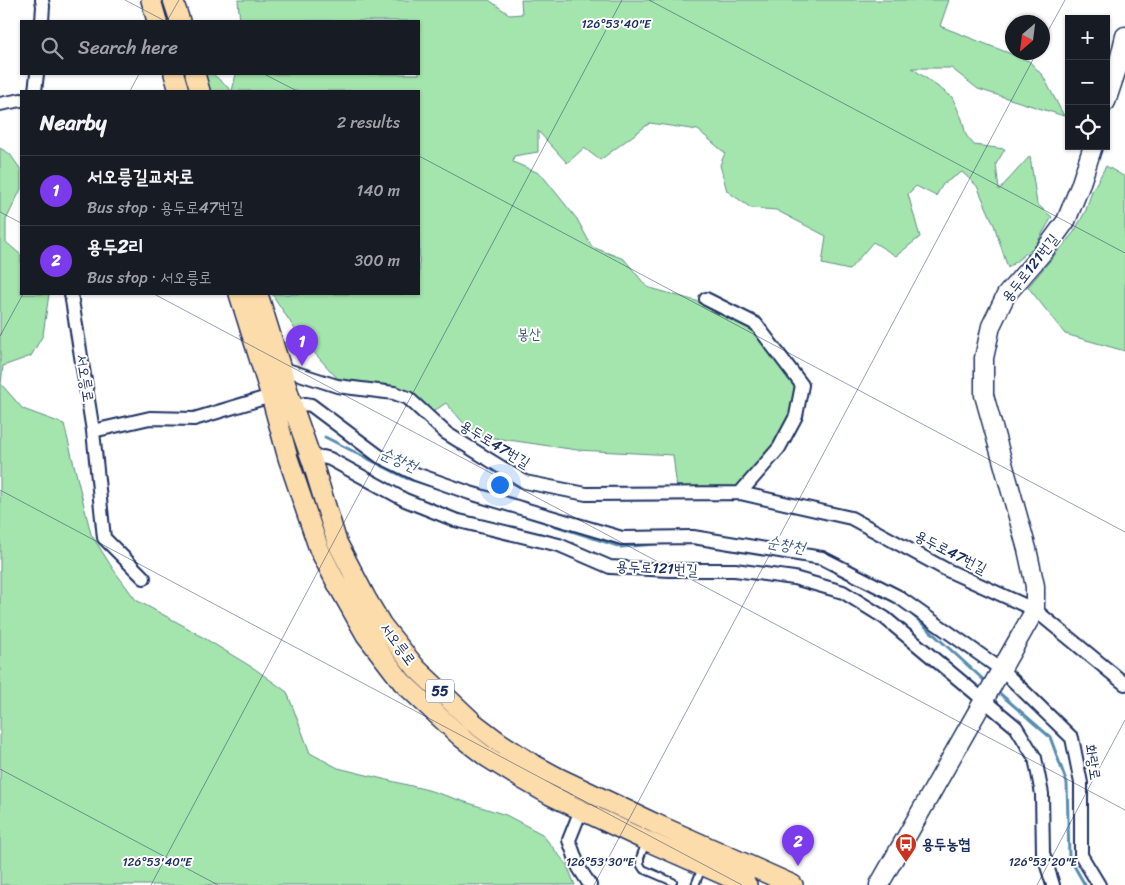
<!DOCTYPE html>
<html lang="en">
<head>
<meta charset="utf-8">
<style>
  :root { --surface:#171b24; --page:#20242c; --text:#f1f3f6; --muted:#9ea1a6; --line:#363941; --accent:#7c3aed }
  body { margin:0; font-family:Sriracha,"Poor Story",sans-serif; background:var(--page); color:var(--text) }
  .controls { position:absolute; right:15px; top:15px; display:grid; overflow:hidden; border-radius:0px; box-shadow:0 1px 4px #0004 }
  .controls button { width:45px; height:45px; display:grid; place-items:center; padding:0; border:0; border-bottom:1px solid var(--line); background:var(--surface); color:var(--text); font:25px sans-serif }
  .compass { position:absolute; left:1005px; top:15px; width:45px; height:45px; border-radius:50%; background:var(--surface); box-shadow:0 1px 4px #0004; rotate:208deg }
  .you { position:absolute; left:499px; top:484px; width:18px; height:18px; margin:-12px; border:4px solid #fff; border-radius:50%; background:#1a73e8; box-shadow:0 0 0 8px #1a73e833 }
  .badge { display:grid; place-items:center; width:32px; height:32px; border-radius:50%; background:var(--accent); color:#fff; font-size:16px; font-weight:700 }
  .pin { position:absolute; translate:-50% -41px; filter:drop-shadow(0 1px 2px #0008) }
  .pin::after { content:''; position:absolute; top:26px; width:18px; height:15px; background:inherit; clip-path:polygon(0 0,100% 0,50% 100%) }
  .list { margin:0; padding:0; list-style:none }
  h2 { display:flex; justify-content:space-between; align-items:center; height:65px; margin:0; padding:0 20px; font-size:21px }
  h2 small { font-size:16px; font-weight:400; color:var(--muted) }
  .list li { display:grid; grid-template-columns:32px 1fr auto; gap:15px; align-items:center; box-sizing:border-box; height:70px; padding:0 20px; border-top:1px solid var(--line) }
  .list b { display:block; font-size:19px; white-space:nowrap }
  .list p { margin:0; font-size:16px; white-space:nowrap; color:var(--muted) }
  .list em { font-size:16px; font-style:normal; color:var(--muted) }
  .icon { flex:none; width:28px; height:28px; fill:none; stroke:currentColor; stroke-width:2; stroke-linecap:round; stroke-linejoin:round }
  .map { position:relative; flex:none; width:1125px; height:885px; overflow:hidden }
  .search { position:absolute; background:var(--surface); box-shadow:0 1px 4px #0004; left:20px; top:20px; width:400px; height:55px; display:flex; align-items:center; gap:12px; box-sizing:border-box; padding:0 18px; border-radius:0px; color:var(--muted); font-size:19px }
  .panel { position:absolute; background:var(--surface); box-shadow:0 1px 4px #0004; left:20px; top:90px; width:400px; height:205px; border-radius:0px }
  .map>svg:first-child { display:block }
</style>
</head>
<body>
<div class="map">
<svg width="1125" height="885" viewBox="0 0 1125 885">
  <rect width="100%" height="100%" fill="#fff"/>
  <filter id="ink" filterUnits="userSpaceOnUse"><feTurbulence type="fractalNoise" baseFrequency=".02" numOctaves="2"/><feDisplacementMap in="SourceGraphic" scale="10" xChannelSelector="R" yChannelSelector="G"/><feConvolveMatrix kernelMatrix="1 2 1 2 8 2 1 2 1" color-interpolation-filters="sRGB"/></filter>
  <g filter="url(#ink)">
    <path fill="#a4e4ad" stroke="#608a86" d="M239 0H489L510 15 522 14 521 0H949L940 26 1029 61 1043 76 1064 116 978 89 951 68H912L952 97 962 119 966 135 974 145 1005 149 996 164 999 190 1030 156 1037 204 1052 217 1035 246 1008 268 994 225 977 186 962 172 943 184 936 196 916 186 908 194 920 237 896 256 873 242 849 270 822 264 826 236 776 210 751 208 727 191 720 165 725 153 698 130 650 123 600 160 584 148 567 163 538 131V152L514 156 513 162 541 174 577 219 592 247 624 259 647 287 703 303 754 328 797 386 793 415 776 445 739 489H677L673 455 577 450 474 435 446 403 431 413 365 386 337 378 300 337 272 294H419V91H209L204 76 207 74H213L232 91 236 74H419V21H240L238 1Z
      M0 148 10 154 21 170V189L6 220V242L21 255V294H49L43 335 31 356 3 366 1 384 23 409 64 424 91 534 113 569 136 600 186 627 255 669 287 692 310 753 338 768 428 790 506 815 542 834 567 865 575 885H0Z
      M1106 166 1125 177V351L1065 334 1028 287 1074 232 1086 210 1092 191Z"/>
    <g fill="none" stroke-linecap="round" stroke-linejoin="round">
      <path stroke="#588cad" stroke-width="3" d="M325 437 406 478 428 485
        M510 511 621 547 666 543
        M906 609 986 682
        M997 691 1050 737 1067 783 1069 857 1085 885"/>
      <g stroke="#1b2f5e" stroke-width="10">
        <path id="lane" d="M646 842 640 858V864L643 869 673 882
          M695 885 702 868"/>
      </g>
      <g stroke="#1b2f5e" stroke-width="16">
        <path id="street" d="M42 21 43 6 42 0
          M35 91 37 74
          M0 104 21 100
          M71 294 93 431 150 418 194 419 271 396
          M706 299 756 324 802 385 796 416 779 448 740 493
          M281 368 337 386 394 393 408 398 446 433 525 482 586 494 740 493 851 518 947 570 1035 610 1125 684
          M293 407 305 404 311 405 379 456 416 474 470 493 622 538 693 537 822 558 897 596 1002 670 1072 738 1081 783V855L1099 885
          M93 431 104 538 144 578
          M312 461 323 457 330 459 405 500 455 520 559 545 610 567 670 570H735L794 578 843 592 885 618 1016 727 1035 758 1042 794 1043 853 1053 885
          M581 810 569 840 579 868 590 885"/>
      </g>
      <g stroke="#1b2f5e" stroke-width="21">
        <path id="secondary" d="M1106 102 1117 69 1125 36
          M879 885 1035 610V586L1027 549 984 395V358L991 326 1006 295 1044 251 1066 221 1080 186 1093 146"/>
      </g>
      <g stroke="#1b2f5e" stroke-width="22">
        <path id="primary" d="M151 0 157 21
          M173 0 180 21
          M174 74 179 91
          M195 74 200 91
          M239 294 271 396 288 458 319 549 335 580 366 635 402 682 462 738 488 758 522 779 550 795 581 810 647 841 747 885
          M258 294 293 407 312 461 337 542 366 598 382 625 417 669 474 723 499 742 531 763 559 778 654 823 793 885"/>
      </g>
      <use href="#lane" stroke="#fff" stroke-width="6"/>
      <use href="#street" stroke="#fff" stroke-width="12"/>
      <use href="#secondary" stroke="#fff" stroke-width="18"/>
      <use href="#primary" stroke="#fddcac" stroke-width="19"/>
    </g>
  </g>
  <path fill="none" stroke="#1b2f5e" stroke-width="1" stroke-opacity="0.45" d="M125 0 165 21M649 0 1125 253M167 21 179 0M1042 42 1065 0M264 74 297 91M130 91 139 74M419 156 1125 532M0 212 21 223M154 294 1125 810M0 336 23 294M0 490 742 885M0 769 218 885M151 885 622 0M594 885 1037 52M1037 885 1125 720"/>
  <defs>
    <g id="bus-pin" transform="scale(1.125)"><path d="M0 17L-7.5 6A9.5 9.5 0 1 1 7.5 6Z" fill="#c8321e" stroke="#fff"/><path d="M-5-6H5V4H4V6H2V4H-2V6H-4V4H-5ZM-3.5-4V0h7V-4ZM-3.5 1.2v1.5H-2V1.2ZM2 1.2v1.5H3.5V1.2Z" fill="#fff"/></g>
  </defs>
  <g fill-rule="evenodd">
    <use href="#bus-pin" x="906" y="844"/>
  </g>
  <g text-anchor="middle" stroke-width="4" stroke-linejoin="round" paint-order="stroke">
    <rect fill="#fff" stroke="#5f6d8e" stroke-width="1" x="426" y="679.5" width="28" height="23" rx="4"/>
    <g font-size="14" font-weight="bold" fill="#1b2f5e">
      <text x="440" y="696">55</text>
    </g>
    <g font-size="15" fill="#1b2f5e" stroke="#fff">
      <text transform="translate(1030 268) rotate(-52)" y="5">용두로121번길</text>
      <text transform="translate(85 378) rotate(81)" y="5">서오릉로</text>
      <text transform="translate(495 444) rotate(31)" y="5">용두로47번길</text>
      <text transform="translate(951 552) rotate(27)" y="5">용두로47번길</text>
      <text transform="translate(657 568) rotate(3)" y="5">용두로121번길</text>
      <text transform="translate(398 644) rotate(53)" y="5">서오릉로</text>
      <text transform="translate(1093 762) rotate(81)" y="5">화랑로</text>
    </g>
    <g font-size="15" fill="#3d5c72" stroke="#fff">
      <text x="529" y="339">봉산</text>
    </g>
    <g font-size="15" font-weight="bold" fill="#1b2f5e" stroke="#fff" text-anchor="start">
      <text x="922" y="849">용두농협</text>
    </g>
    <g font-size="16" font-style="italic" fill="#395e85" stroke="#fff">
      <text transform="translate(399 459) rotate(24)" y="6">순창천</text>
      <text transform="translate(786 544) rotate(10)" y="6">순창천</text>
    </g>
  </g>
  <g font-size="12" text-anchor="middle" fill="#1b2f5e" stroke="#fff" stroke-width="4" stroke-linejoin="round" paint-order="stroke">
    <text x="616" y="28">126°53'40"E</text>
    <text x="157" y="866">126°53'40"E</text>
    <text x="600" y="866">126°53'30"E</text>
    <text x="1043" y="866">126°53'20"E</text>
  </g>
</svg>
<div class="controls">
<button>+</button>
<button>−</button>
<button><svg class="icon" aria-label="locate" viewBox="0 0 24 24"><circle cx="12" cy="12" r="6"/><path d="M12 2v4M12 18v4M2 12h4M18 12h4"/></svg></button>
</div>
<svg class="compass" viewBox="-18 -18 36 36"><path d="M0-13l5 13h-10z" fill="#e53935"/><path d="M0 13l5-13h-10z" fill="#9ea1a6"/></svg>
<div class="you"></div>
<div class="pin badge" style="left:302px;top:366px">1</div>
<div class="pin badge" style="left:798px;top:866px">2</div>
<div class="search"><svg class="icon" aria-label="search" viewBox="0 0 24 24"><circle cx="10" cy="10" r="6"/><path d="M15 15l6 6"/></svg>Search here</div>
<section class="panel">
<h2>Nearby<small>2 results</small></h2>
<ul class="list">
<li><span class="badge">1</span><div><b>서오릉길교차로</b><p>Bus stop · 용두로47번길</p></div><em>140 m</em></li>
<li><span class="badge">2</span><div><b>용두2리</b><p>Bus stop · 서오릉로</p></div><em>300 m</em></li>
</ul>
</section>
</div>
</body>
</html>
